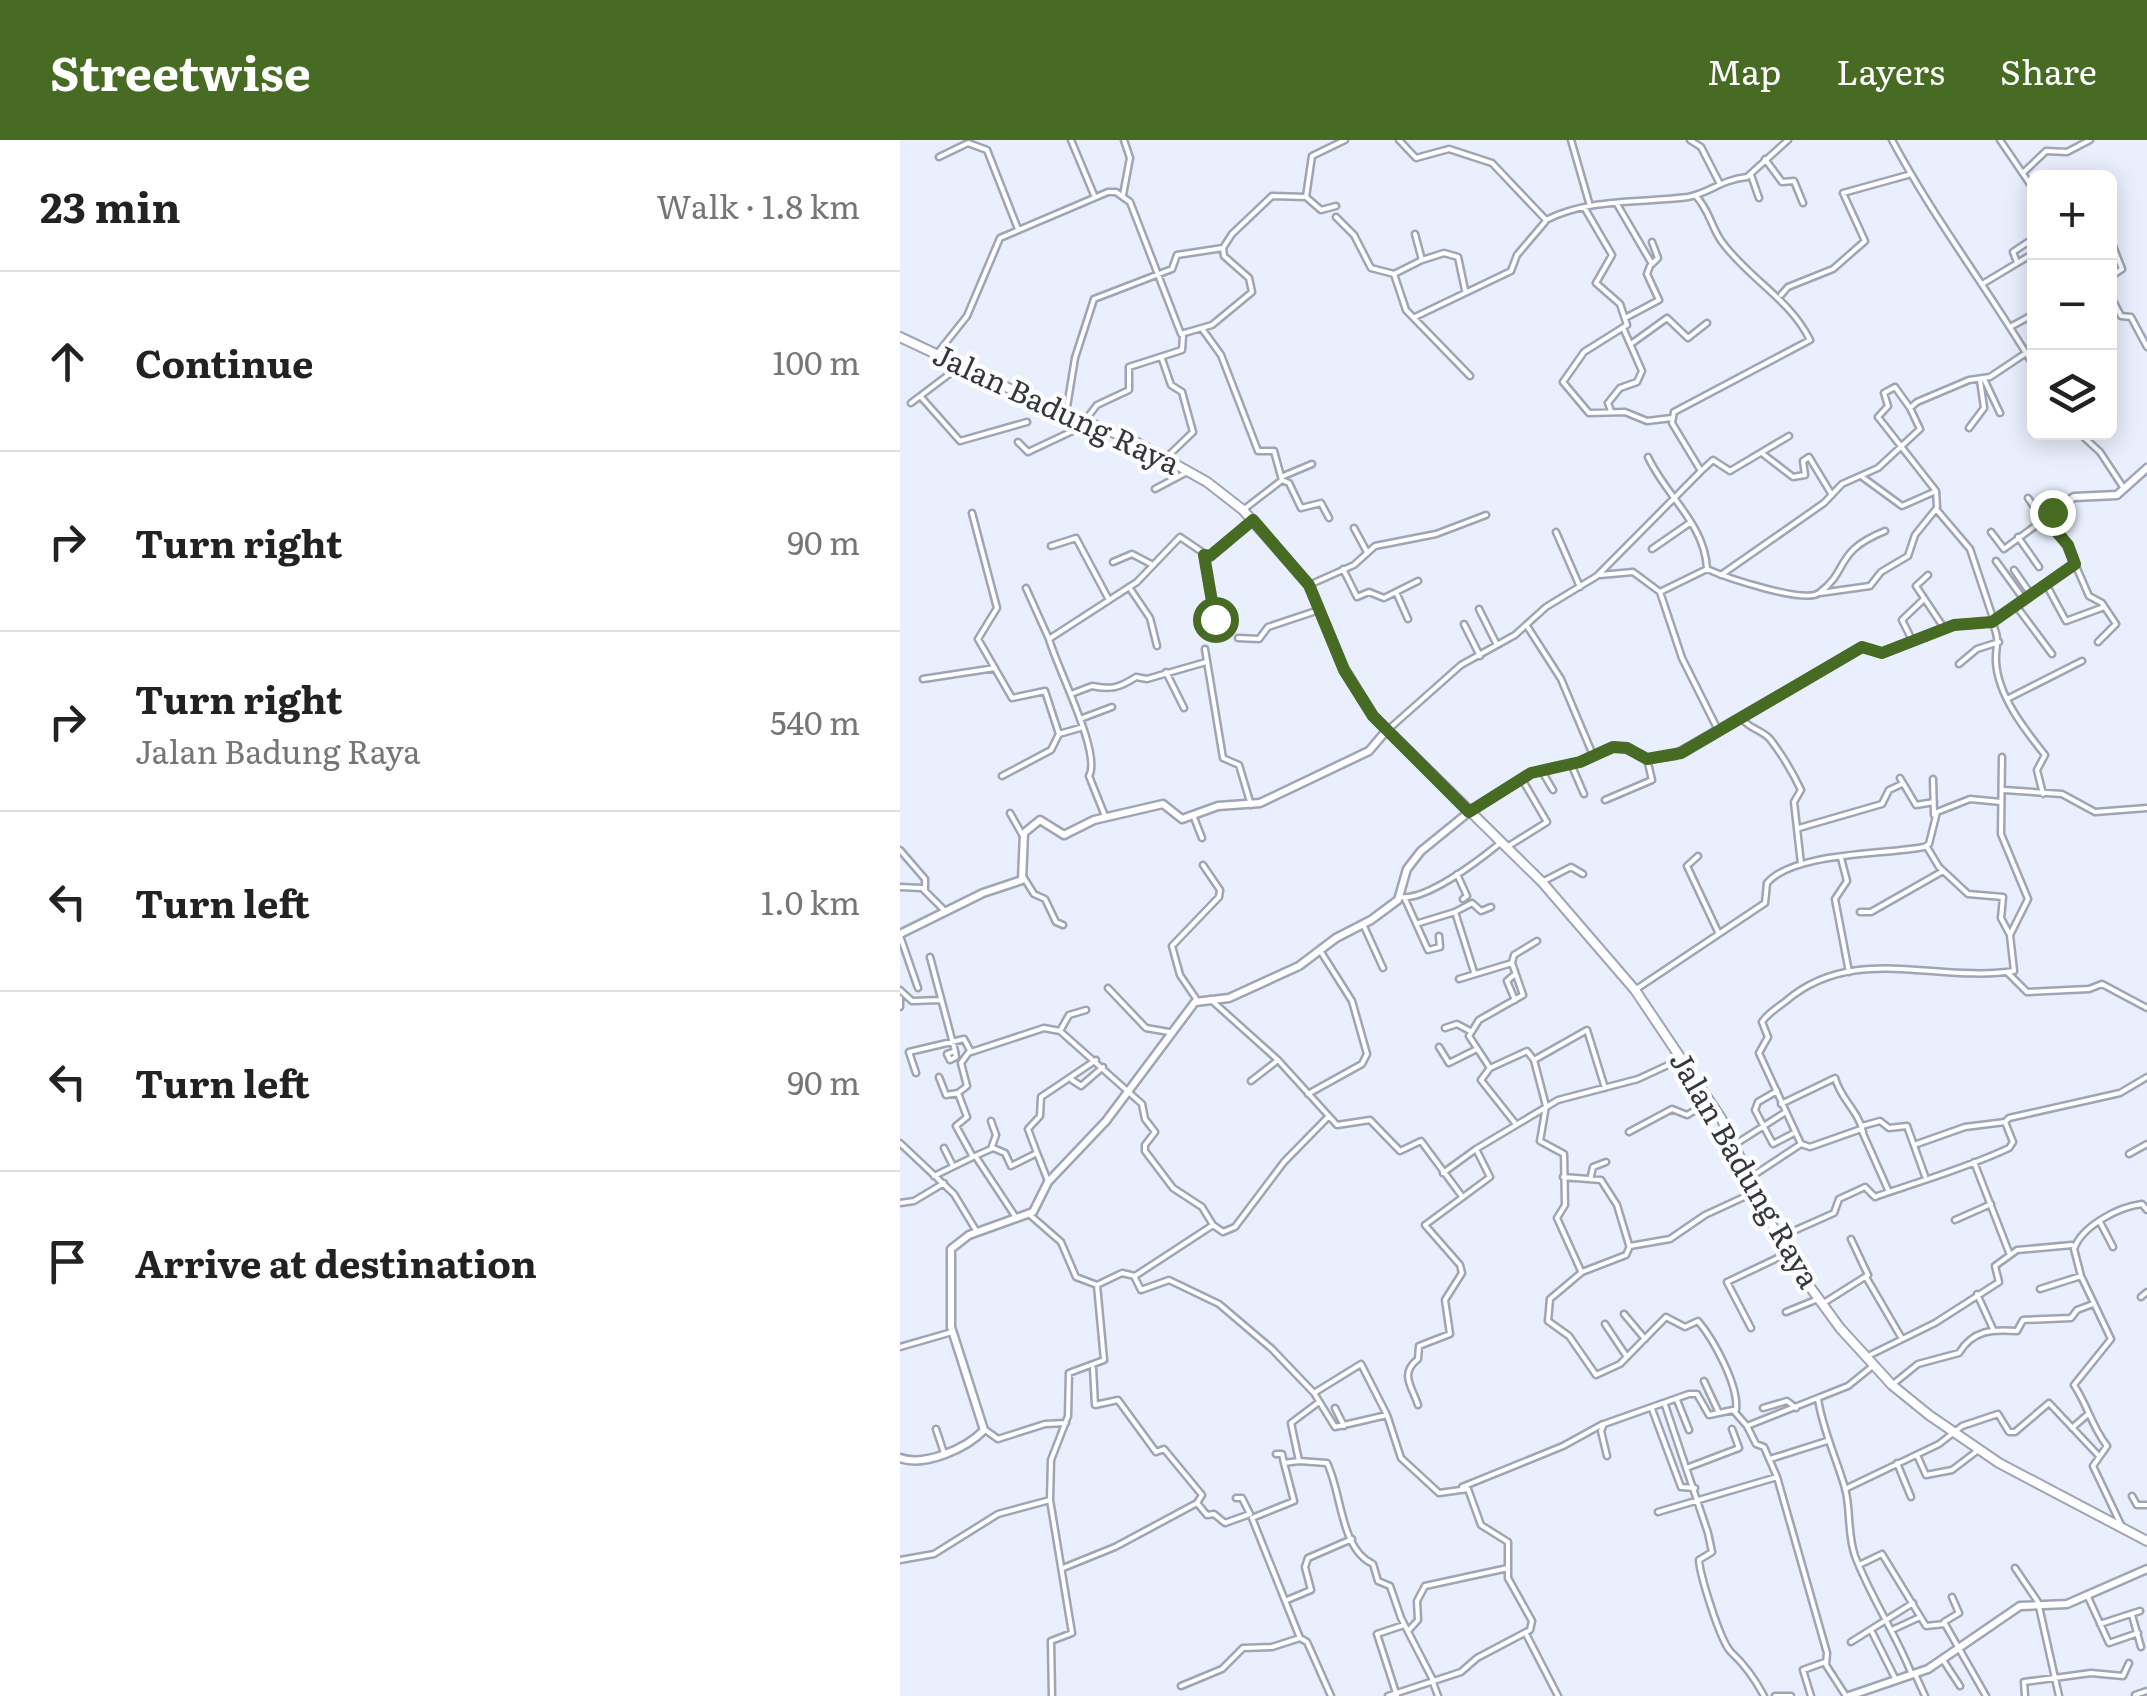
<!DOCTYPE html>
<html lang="en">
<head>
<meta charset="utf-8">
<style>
  :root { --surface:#fff; --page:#f6f6f6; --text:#222; --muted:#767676; --line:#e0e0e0; --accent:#476b23 }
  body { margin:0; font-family:Literata,serif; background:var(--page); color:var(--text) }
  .controls { position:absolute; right:30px; top:30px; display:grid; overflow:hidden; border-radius:15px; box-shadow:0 5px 25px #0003 }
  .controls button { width:90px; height:90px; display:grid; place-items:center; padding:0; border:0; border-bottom:2px solid var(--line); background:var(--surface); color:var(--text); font:50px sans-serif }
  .stop { position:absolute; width:30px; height:30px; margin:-22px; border:8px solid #476b23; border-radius:50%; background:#fff }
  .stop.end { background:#476b23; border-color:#fff; box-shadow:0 2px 10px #0008 }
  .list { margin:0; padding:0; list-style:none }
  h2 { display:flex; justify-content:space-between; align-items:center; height:130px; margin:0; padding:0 40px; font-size:42px }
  h2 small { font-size:32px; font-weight:400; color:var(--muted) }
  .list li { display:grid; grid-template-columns:65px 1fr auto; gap:30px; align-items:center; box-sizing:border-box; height:180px; padding:0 40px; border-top:2px solid var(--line) }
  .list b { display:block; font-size:38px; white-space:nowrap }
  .list p { margin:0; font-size:32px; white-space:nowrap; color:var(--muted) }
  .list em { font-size:32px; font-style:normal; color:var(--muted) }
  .icon { flex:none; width:55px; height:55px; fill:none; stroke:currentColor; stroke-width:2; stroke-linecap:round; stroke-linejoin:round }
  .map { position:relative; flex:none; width:1247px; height:1556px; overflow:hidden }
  header { display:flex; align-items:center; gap:60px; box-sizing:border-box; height:140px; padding:0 50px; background:var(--accent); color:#fff }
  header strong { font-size:48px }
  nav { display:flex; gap:55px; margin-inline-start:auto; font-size:35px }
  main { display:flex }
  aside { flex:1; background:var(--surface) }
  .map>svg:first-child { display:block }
</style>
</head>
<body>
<header>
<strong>Streetwise</strong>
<nav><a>Map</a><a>Layers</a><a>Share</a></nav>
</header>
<main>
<aside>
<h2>23 min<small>Walk · 1.8 km</small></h2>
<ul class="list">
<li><svg class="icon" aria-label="ahead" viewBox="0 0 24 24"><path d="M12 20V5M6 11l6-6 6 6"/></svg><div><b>Continue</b></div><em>100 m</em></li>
<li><svg class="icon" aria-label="right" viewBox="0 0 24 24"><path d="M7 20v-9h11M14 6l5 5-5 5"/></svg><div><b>Turn right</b></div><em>90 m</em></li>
<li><svg class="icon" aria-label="right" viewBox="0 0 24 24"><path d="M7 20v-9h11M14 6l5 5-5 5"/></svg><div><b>Turn right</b><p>Jalan Badung Raya</p></div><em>540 m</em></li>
<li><svg class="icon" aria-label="left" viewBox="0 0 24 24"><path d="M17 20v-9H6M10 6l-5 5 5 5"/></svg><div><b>Turn left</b></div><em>1.0 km</em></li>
<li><svg class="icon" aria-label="left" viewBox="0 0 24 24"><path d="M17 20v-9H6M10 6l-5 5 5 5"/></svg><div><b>Turn left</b></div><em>90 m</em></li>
<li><svg class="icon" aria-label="arrive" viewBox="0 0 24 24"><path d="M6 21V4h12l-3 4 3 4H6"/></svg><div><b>Arrive at destination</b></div></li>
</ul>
</aside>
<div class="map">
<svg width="1247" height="1556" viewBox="0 0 1247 1556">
  <rect width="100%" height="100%" fill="#eaeffd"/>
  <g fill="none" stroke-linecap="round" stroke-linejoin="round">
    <g stroke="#9fa5b5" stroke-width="9">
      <path id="minor" d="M171 0 194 55
        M499 0 516 18 549 9 592 23 646 80C688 58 742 63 788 57 810 53 820 40 847 37L888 0
        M671 0 690 66
        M790 0 801 7 819 42
        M992 0C1034 79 1088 149 1134 226
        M1100 0 1134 50
        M39 17 68 3 87 10 118 89
        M865 19 882 42 894 41 903 63
        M1124 32 1146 11 1167 12 1190 0
        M851 35 859 58
        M223 55 230 18 224 0
        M406 57 421 70 436 66
        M717 64 752 124 758 118 752 102
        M684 67 712 115 696 143 720 164 727 185 684 212 663 242 689 273 725 272 747 281 772 278
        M436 77 454 95 471 128 494 134
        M515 94 522 120 494 134 506 170 570 236
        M522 120 544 113 558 117 565 150
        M1117 122 1113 112 1134 98
        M1210 137 1222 129 1213 106
        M1084 143 1134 113
        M881 155 888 147 933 129 965 101 943 53 1008 35
        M1210 155 1221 176 1231 177 1247 207
        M515 177 611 131 617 115 645 82
        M727 177 759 160 747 134 750 126
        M1112 186 1134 174
        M303 190 321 215 358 311H374L382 340 343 370
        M731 204 767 178 788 198 807 183
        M36 215 67 176 100 98 208 52H216L230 62 281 194 312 185 352 152 349 138 324 116 323 108 332 94 372 56 406 57 412 16 445 0
        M262 219 271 245 282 252 293 292 267 317
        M1084 239 1100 273
        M21 257 60 301 127 282
        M11 263 60 226
        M1010 268 995 247 984 253 988 266 978 277 1036 351 1037 367
        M711 271 708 263 720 248 737 242 742 231 724 190
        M166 273 175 218 194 159 272 129 277 115 323 108
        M1069 288 1084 268 1080 240
        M1178 292 1200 312 1223 347
        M118 302 128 312 179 288 197 265 229 250V227L282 210 283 196
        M863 314 893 337 905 335 903 321 909 317 932 355
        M748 317C766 356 805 384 807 429
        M801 331 813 320 830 331 889 296
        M961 336 1002 366 1036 351
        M381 337 412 324
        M382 340 389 343 401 368 421 363 429 378
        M255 349 289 331
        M1128 358 1143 380
        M72 373 97 468 78 499 112 558 145 551 159 594 180 588
        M454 388 467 412
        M656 392 680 447
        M1091 392 1104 409 1146 378
        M1118 397 1139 427
        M151 406 176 398 208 458
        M752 409 791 382
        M304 416 315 479
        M1096 421 1122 457
        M213 422 232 414 251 424
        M1175 424 1189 456 1202 463 1216 484 1198 502
        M443 429 457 457 469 452 484 458 518 441
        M1114 430 1130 453
        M700 435 733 432 760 452 807 429C825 437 904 464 919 453 950 430 933 412 985 391
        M821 435 924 363 942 344 978 328 1020 289 1010 268 1017 262 1069 240 1090 237 1126 213
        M1028 435 1016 446 1044 488
        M409 445 454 425 475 406 536 394 586 375
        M1147 446 1166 481 1204 467
        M229 447 250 478 257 506
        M126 448 149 499
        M496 452 508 479
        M760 452 782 518 817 588
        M920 453 970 446 981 432 1008 416 1015 395 1036 369 1070 409 1094 481
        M1117 467 1152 514
        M579 469 597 505
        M564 484 580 516
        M1093 484C1101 504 1095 505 1096 522 1098 556 1125 590 1145 615L1137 630 1143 654
        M627 486 661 539 693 615
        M338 498 359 499 368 487 419 470
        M1013 502 1002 480 1024 459
        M305 509 323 618 339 625 351 665
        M1059 524 1077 509 1099 502
        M266 532 284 568
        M23 539 95 528
        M171 554 192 546C211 550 219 548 236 537L247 539 306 522
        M1109 558 1182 521
        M180 579 212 567
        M842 579C850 589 862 590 870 599 883 616 892 631 901 650L894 662 901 724
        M490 588 561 525 615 495 646 467 697 436 801 331 772 283 774 272 910 200C890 159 849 139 822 102 811 87 809 69 795 55
        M671 624 684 654
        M643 633 653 650
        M102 636 151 610 159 594
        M1000 638 1016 665 1034 662
        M1033 639 1034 675
        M1104 650 1162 654 1195 672 1247 668
        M705 660 752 640 747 619
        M110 673 123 696
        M293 675 302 698
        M205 676 189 636C202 614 157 528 149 499L237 442 280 397 308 416 353 381
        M899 688 982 664 989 650 1002 644
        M607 707 647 682 623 641
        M1027 707 1039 727 1068 754 1103 757 1101 778 1110 795
        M0 710 25 739V750
        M798 716 787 726 819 794
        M941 718 947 741 935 759 949 832
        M557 734 567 756 563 759
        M124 738 134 754 145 759 156 782 163 785
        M642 742 671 727 683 734
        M0 747 22 748 45 771
        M500 757C526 761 578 721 599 704
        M505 759 528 810 540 807 539 796
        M555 772 572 763 581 771 591 767
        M960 772H971L1043 731
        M519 783 555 772 574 832
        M463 784 483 828
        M0 796 18 848
        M30 817 55 911 47 914 50 920 56 917 55 911
        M612 823 614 815 637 801
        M1108 833 1127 852 1189 849 1202 844 1247 868
        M614 835 607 841 615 860
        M559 839 612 823 623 855 579 880 569 896 590 928 581 940 615 983
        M208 848 246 888 269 892
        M0 850 12 861 40 860
        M735 850 865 763 867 743C894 712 982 715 1024 707L1029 704 1037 672 1070 659 1101 662
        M0 858V867
        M310 859 378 920 437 985 470 980 500 1011 521 1001 561 1055
        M297 860 280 835 272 806 319 757 320 750 303 725
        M545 888 557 884 570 891
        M160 891 169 875 186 870
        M539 907 549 923 577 909
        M634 920 646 966 640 1001 664 1014 665 1065 657 1078 681 1131
        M590 928 627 911 634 920 687 890 705 948
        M16 933 9 912 64 899 71 912 144 888 160 891 242 964 245 979 255 992 245 1005V1011L273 1048 302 1067 313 1085
        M39 937 46 955 58 953
        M172 940 181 946 203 927
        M351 941 378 920
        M877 951 858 962 855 970 873 1004 894 993
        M408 954 462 924 467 914 452 861 421 812
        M881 964 935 938C941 960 958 970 963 992
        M962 986 980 981 989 988 1007 986 1025 1036
        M729 992 772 969 787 975 811 961
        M0 1003 54 1054 77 1092
        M834 1005 884 973
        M1014 1005 1065 987 1105 982
        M44 1008 53 1026
        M91 1009 96 995 91 981
        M137 1013 128 989 140 976 141 957 196 920
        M1229 1014 1247 1004
        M73 1017 93 1008 105 1013 111 1026 137 1013 148 1041
        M76 1017 115 1076
        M1074 1022 1110 1115
        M543 1033 576 1009
        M34 1036 73 1017 56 986 67 977 58 953 67 946 61 923 69 912
        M691 1036 693 1027 706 1022
        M663 1037 701 1040 717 1065 729 1105
        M851 1037 901 1004
        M989 1052 961 989 910 1007 901 1004 859 913 868 897 862 882C868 873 877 868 886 861 954 803 1036 843 1114 831L1110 795 1128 759 1101 694 1102 617
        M0 1063 14 1061 44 1043
        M130 1075 161 1102 176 1137 197 1145 204 1220 169 1233 168 1276 151 1320 150 1360 172 1493 151 1501 152 1556
        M1055 1080 1091 1064
        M1200 1082 1213 1107
        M878 1098 934 1073 939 1059 965 1047 975 1057C1017 1042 1067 1028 1109 1008L1113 1002 1105 982 1109 978 1220 953 1247 937
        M234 1136 241 1150 269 1140 319 1164 372 1209 414 1253 435 1287 487 1275 501 1318 539 1353 568 1349 581 1385 608 1402V1438L632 1481 630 1490 577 1518 561 1532 488 1556
        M966 1137 1001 1197
        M197 1145 222 1133 235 1136 313 1085 323 1092 335 1087 384 1022 428 977
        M1140 1149 1181 1136
        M1077 1154 1093 1189
        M1241 1157 1247 1152
        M922 1164 968 1135 951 1099
        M886 1172 918 1159
        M724 1174 745 1199
        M705 1184 727 1217
        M851 1188 827 1142 886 1114
        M0 1207 52 1192
        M966 1217 1035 1183 1099 1142 1095 1126 1117 1110 1172 1105
        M193 1228 195 1265 218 1260 256 1312 264 1309 302 1355 297 1363 307 1375 314 1374 325 1383 350 1374
        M804 1241 819 1273
        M992 1245 1018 1224 1059 1213C1073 1190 1092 1189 1117 1191L1123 1180 1171 1178 1177 1170 1193 1164
        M414 1253 461 1224 487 1275
        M918 1259C923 1291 936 1317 945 1348 951 1370 947 1393 955 1416 971 1458 996 1494 1012 1535
        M777 1260 789 1290
        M419 1262 391 1283 399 1321 427 1323C442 1353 440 1409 473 1424L478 1441 490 1446 501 1478 533 1540
        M518 1265C512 1246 499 1234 518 1219L519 1206 550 1194 545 1160 562 1133 560 1125 525 1085 590 1037 576 1009 658 960 738 939 779 920
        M765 1265 808 1393 812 1412 799 1420C800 1435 820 1501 831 1512 845 1525 854 1537 864 1556
        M435 1268 444 1286
        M863 1268 887 1261 896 1268
        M752 1269 781 1347 795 1348
        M836 1270C839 1246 814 1200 798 1181L785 1187 766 1177 720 1224 696 1235 669 1196 648 1181 650 1159 682 1132 726 1115 730 1106 770 1099 805 1075 857 1051
        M847 1286 856 1304 864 1307 877 1337 927 1513 926 1525 946 1556
        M1172 1288 1187 1275
        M36 1289 44 1313
        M84 1289 98 1299 145 1284 166 1283
        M376 1314H382L384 1323
        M1017 1315 1026 1335 1052 1330 1077 1311
        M707 1316 701 1291 704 1284 789 1254H797L809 1275 833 1270 847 1286 948 1246 974 1225
        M870 1319 927 1301
        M399 1321 384 1323 394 1361 352 1378 400 1498
        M997 1323 1011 1357
        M789 1327 839 1308 832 1289
        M562 1347 663 1306 703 1284
        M945 1349 1039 1304 1062 1286 1098 1274 1109 1292H1115L1149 1263 1198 1315
        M1232 1356 1237 1365H1247
        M336 1358H342L350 1374
        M758 1372 877 1337
        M1222 1387 1193 1326 1207 1306C1191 1285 1188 1266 1174 1245L1211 1199 1181 1136 1174 1109C1182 1086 1218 1067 1242 1064L1247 1070
        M0 1420 34 1414 98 1374 150 1360
        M959 1425 982 1414 1026 1486 1045 1484 1086 1556
        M163 1428 215 1407 297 1363
        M1115 1428 1138 1462 1159 1556
        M1188 1457 1209 1503 1238 1493
        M387 1460 411 1450 405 1427 408 1418 452 1399
        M1232 1475 1241 1507
        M1044 1482 1059 1473 1052 1457
        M1200 1484 1240 1471
        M994 1489 1020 1477
        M509 1490 518 1480 517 1461 525 1446 608 1428
        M972 1492 996 1540
        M626 1494 658 1556
        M951 1502 1013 1463
        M1043 1520 1060 1546
        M1015 1534 1025 1556
        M532 1540 538 1556
        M281 1546 322 1529 343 1508 372 1507 400 1498 407 1502 431 1556
        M1235 1555 1247 1551
        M497 1556 477 1494 504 1485
        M875 1556H891
        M911 1556 903 1530 925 1522
        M1125 1556 1124 1542 1191 1533 1223 1536 1229 1523"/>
    </g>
    <g stroke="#9fa5b5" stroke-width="11">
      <path id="tertiary" d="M0 794 83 753 122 740 124 693 140 680 164 695 194 680 263 664 282 679 318 666 360 663 469 611 486 591
        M0 1318C25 1327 67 1308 84 1290L51 1187V1109L69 1095 133 1072 148 1042 206 981 295 862 329 858 399 826 436 798 471 780 498 760 507 729 521 711 569 672 631 633 680 622 713 607 727 608 747 619 775 615 962 507 982 513 1054 485 1092 482 1175 424 1167 405 1148 383V375L1174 357 1217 355 1247 328
        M949 1556 1028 1529 1120 1466 1167 1464 1247 1429"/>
    </g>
    <g stroke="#9fa5b5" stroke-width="12">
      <path id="secondary" d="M0 197 140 263 234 301 307 342 343 370 409 445 444 529 473 576 642 742 735 850 821 978 886 1114 940 1188 992 1245 1029 1275 1099 1323 1247 1401"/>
    </g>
    <use href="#minor" stroke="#fff" stroke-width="4"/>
    <use href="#tertiary" stroke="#fff" stroke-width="6"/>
    <use href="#secondary" stroke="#fff" stroke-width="8"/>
  </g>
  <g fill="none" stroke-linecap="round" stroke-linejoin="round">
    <path stroke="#476b23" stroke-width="12" d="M315 479 304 415 310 416 353 380 409 445 444 530 473 576 569 672 631 633 680 622 713 607 727 608 747 619 781 613 962 507 982 513 1054 485 1092 482 1175 424 1168 405 1147 380 1152 372"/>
  </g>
  <g text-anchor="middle" stroke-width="9" stroke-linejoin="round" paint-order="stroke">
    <g font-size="30" fill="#35373e" stroke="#fdfdfd">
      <text transform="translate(156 270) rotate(25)" y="10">Jalan Badung Raya</text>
      <text transform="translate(844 1030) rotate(60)" y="10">Jalan Badung Raya</text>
    </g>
  </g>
</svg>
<div class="controls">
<button>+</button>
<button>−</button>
<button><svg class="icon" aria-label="layers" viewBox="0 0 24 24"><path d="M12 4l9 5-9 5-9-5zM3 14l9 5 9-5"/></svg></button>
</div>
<div class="stop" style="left:315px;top:479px"></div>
<div class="stop end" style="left:1152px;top:372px"></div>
</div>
</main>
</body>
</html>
